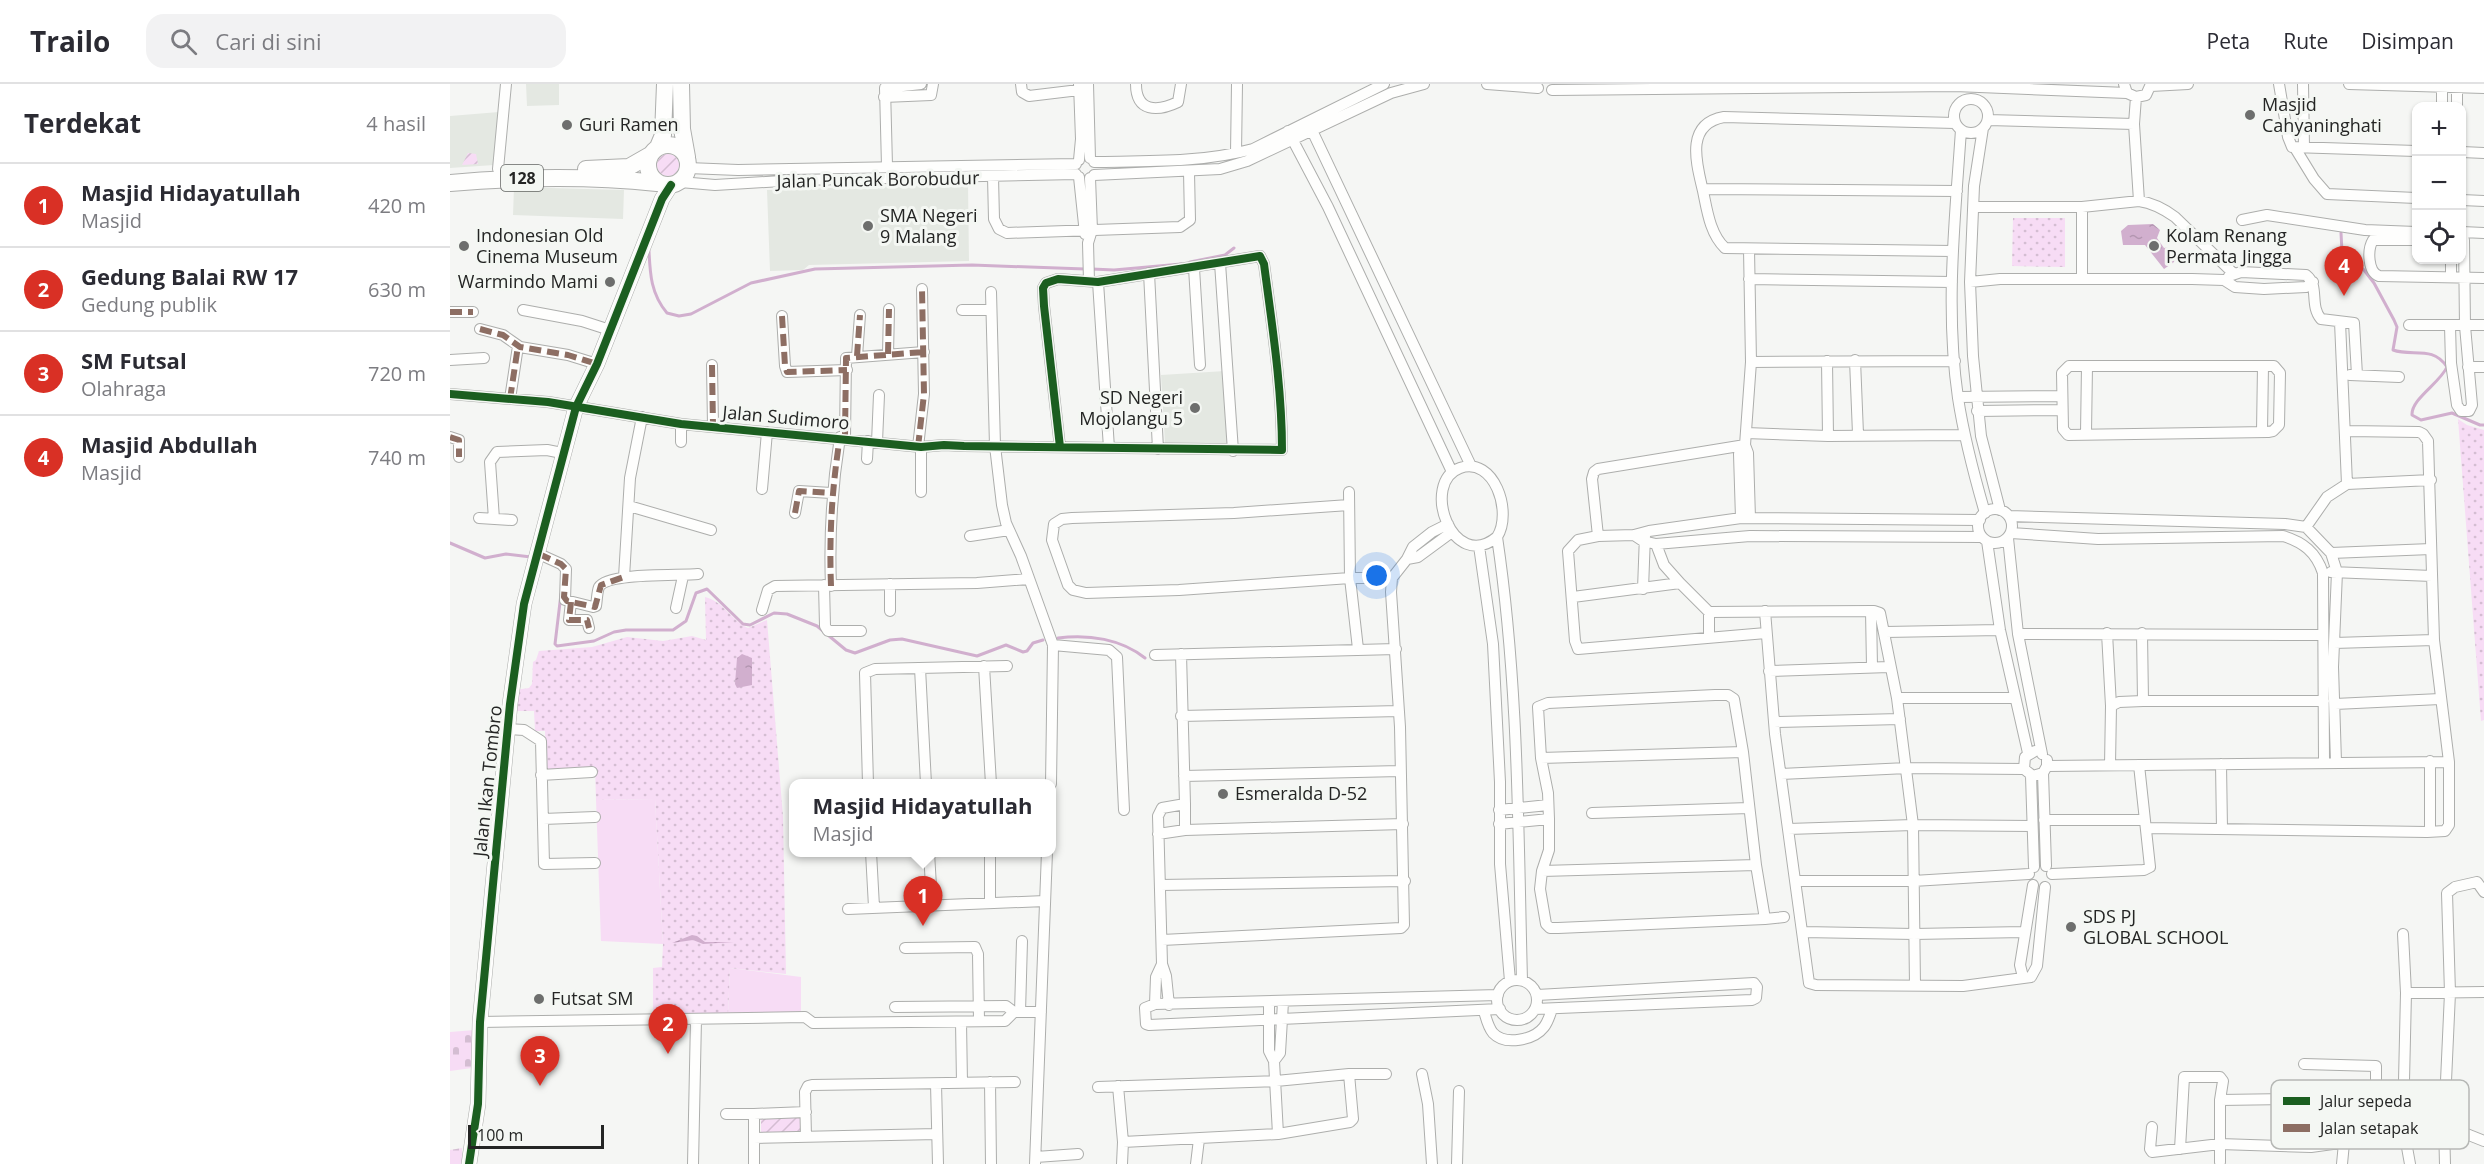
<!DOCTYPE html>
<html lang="id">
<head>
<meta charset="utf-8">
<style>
  :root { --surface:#fff; --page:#f2f2f3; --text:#2b2b33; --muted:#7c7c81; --line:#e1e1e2; --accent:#d93025 }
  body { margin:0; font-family:"Open Sans",sans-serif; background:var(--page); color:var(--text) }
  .controls { position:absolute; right:18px; top:18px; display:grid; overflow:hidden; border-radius:12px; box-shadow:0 2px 4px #0004 }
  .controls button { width:54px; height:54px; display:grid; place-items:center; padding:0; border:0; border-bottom:2px solid var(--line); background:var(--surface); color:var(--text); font:30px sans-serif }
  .scale { position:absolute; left:18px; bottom:15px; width:136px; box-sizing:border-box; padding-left:6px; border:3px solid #242524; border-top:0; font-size:16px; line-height:21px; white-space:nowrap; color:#242524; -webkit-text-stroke:4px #f4f7f3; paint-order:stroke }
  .you { position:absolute; left:927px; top:492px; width:21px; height:21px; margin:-15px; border:4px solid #fff; border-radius:50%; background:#1a73e8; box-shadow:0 0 0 9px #1a73e833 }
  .badge { display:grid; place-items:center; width:39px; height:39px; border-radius:50%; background:var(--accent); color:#fff; font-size:20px; font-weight:700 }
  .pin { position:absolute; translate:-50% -50px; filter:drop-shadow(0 2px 3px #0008) }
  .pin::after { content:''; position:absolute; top:32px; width:21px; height:18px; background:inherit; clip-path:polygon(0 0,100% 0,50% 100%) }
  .popup { position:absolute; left:339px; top:695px; width:267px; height:78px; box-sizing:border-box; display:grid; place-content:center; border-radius:12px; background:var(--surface); filter:drop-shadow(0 2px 4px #0005); font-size:20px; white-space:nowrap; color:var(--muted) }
  .popup b { font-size:22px; color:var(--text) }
  .popup::after { content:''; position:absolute; left:50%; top:100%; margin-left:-12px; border:12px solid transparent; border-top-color:var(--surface) }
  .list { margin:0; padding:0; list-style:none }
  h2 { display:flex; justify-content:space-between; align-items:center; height:78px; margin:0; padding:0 24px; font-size:26px }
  h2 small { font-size:20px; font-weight:400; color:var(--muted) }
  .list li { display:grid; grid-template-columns:39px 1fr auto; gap:18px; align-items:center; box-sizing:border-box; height:84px; padding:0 24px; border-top:2px solid var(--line) }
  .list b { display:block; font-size:22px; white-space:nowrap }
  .list p { margin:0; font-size:20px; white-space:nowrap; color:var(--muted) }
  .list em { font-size:20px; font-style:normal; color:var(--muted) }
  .icon { flex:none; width:33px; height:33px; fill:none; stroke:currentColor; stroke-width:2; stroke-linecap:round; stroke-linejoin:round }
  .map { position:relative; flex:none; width:2034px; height:1080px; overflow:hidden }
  header { display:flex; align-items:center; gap:36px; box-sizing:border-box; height:84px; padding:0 30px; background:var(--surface); border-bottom:2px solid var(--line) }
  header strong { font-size:28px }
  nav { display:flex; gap:33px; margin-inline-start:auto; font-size:21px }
  .search { width:420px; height:54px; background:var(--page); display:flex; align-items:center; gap:15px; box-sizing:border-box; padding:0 21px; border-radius:18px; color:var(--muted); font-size:22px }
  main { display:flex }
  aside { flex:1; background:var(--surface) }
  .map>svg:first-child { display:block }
</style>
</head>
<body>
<header>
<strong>Trailo</strong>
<div class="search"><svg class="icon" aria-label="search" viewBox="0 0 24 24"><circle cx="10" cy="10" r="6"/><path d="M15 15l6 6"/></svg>Cari di sini</div>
<nav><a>Peta</a><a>Rute</a><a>Disimpan</a></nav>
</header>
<main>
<aside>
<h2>Terdekat<small>4 hasil</small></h2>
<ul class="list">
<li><span class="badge">1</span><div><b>Masjid Hidayatullah</b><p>Masjid</p></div><em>420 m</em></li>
<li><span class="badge">2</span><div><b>Gedung Balai RW 17</b><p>Gedung publik</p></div><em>630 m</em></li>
<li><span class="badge">3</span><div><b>SM Futsal</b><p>Olahraga</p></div><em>720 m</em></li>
<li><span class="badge">4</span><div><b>Masjid Abdullah</b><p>Masjid</p></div><em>740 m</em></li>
</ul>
</aside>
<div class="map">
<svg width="2034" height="1080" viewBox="0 0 2034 1080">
  <defs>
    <pattern id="cemetery-stones" width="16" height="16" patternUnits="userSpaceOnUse" patternTransform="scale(1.5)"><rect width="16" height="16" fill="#f7dcf5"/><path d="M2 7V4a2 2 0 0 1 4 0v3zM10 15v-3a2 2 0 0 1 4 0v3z" fill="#d4bdd2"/></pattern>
    <pattern id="park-dots" width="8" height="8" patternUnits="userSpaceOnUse" patternTransform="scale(1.5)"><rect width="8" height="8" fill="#f7dcf5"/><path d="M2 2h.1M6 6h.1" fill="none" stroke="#d4bdd2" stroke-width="1.8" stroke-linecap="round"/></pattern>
    <pattern id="garden-furrows" width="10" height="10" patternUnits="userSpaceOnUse" patternTransform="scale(1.5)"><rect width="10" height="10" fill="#f7dcf5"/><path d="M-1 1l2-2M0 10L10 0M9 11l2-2" fill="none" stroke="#d4bdd2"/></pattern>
    <pattern id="water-ripples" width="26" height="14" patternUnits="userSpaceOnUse" patternTransform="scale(1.5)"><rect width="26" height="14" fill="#d1afce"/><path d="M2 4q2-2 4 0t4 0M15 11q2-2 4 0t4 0" fill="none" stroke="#b396b1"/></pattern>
  </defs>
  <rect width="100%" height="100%" fill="#f5f6f4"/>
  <path fill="#e4e8e2" d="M76 0H109V21L77 22Z
    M49 28 44 81 0 84V32Z
    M518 100 519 177 359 181 353 186 320 187 317 106Z
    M64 103 174 106 173 135 63 131Z
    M775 287 778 359H715L711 291Z"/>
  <path fill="#f7dcf5" d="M205 715 213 860 151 857 146 716Z
    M280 884 351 893V928L278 930Z"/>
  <path fill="url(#cemetery-stones)" d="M25 946 22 984 0 987V948Z
    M12 1064 13 1080H0V1066Z"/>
  <path fill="url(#park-dots)" d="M1563 134H1615V183L1562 182Z
    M2008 335 2017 341 2034 346V636L2031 637Z
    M255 513C273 517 281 536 298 544L317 536 333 733 336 890 280 884 278 930 203 933V884L212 883 213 860 205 715 146 716 145 683 96 686 95 647H85L84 627H63L65 606 79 604 82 600 83 578 86 576 89 567 142 563 177 553 213 557 242 552 256 556Z"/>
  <path fill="url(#garden-furrows)" d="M18 69 26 70 28 80 12 81Z
    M207 81a11 11 0 1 1 22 0a11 11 0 1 1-22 0Z
    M352 1032 353 1049 311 1051V1034Z"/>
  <path fill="url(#water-ripples)" d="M1703 140 1710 146 1707 154 1714 164 1719 163 1726 168 1724 178 1714 185 1695 161H1673L1671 147 1678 141Z
    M292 570 302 574V601L287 604 285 600 287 574Z
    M242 851 247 852 255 858H284L253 860 243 856 222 859Z"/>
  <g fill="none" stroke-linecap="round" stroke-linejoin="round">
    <path stroke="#d1afce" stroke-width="3" d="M1891 149 1892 168 1914 186 1924 199 1944 236 1947 243 1943 266C1962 273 1983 261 1997 283 1990 299 1961 315 1962 331L1971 336 2002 329 2030 341H2034
      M199 167C200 190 201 210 217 229L229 232 241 230 301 199 365 185 522 181 635 185
      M740 178 775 171 784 164
      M642 185 664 186 731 180
      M0 459 35 474 56 470 81 473
      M111 510 105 560 107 562 144 557 164 548 176 546H223L236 537 246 509 257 505 293 540 300 541 324 529 337 530 367 542 396 566 405 569 440 556 452 555 527 572 556 561 573 568 577 567 583 559 593 556
      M608 554C639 550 671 555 695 574"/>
    <g stroke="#adaeac" stroke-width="12">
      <path id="street" d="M571 0 572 8 579 12 629 6
        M629 0 631 55 629 76
        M638 0 640 74
        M686 0C686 28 707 28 728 18L731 0
        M1037 0 1088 4
        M1674 0 1677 9 1686 13 1696 11 1701 0
        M1829 0 1838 53 1842 63
        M1853 0 1854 63
        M1899 0 2034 4
        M2007 0V22
        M1701 2 1738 0
        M1102 6 1505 2 1677 9
        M434 13 481 11 483 0
        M1686 13 1684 40 1689 117
        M1504 32a17 17 0 1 1 34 0a17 17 0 1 1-34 0Z
        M1992 22V0
        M1538 36 1684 40
        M858 38 1021 382
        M1533 44 1524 102 1520 198 1523 272 1531 352 1550 426
        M1511 46C1505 135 1495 225 1508 314 1514 353 1524 391 1535 429
        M838 47 878 123 1002 388
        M1842 63 1966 67
        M1845 64 1864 95 1877 110 1966 114
        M2012 68 2034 69
        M786 69 787 0
        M644 78C697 77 751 79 803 65L934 0
        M437 82 435 4 471 0
        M238 84 288 86 626 80
        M48 85 56 0
        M644 91 770 85 797 77 941 9 974 0
        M543 93 544 135 549 145 557 149 730 143 740 136 739 88
        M629 93 635 150
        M230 98 265 101 348 96 626 90
        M1253 105 1507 107
        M2012 116 2034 117
        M1524 123H1632L1689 117C1703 119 1714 125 1725 133L1783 189
        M1792 136 1817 131 1915 146 1966 148
        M2012 148 2034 149
        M1966 156H1923C1917 166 1918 188 1929 192L2034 194
        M1299 165 1301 278 1295 361 1298 369 1300 434
        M1503 167 1275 164C1260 150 1257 126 1253 107 1247 81 1234 40 1274 33L1505 39
        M2001 176V193
        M770 179 783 367
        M744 184 750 281
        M699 189 708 365
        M1779 192 1791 188 1856 191C1870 202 1859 221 1871 235L1904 239 1907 291
        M1299 195 1502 198
        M1632 195V123
        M639 197 638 159 642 146 640 94
        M648 198 659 364
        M1520 198 1550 195H1742L1774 196 1785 203 1814 205 1856 203 1863 198
        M541 208 545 362 552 421 556 439 571 472 603 561 601 700
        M73 226 132 237 160 246
        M512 226H540
        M0 228H23
        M332 232 335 282 337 288 397 286
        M1890 238 1897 400
        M1959 241H2034
        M2000 242 2001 279 2007 321 2011 327H2019L2022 321 2015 242 2014 156
        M30 245 53 251 70 263 118 271 147 280
        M438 270 439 225
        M407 272 410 231
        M0 276 34 274
        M1405 276 1408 350
        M1377 277 1378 352
        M1301 278 1505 277
        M262 281 263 342
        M1619 282H1824L1830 289 1829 341 1823 347 1818 348 1618 351 1613 345 1612 289Z
        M2018 283H2034
        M1900 291 1949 293
        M0 310 98 318 231 340 471 363 494 361 514 362 832 366C832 304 822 241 814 180L810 172 648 198 608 195 596 199 593 204 594 222 610 363
        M1508 313 1612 312
        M60 315 68 262
        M1527 327 1612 326
        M1812 347 1813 282
        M1296 349 1378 352 1515 351
        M1636 349 1637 282
        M0 353 9 356V373
        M395 354 396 274 474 268
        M231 358V340
        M427 358 429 311
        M468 363 474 310 472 205
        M417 375 418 357
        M312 405 317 348
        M471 408V363
        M899 408 900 494 908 565
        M899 421 784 429 622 434 612 435 604 440 602 456 618 501 623 506 636 509 729 506 900 494H942
        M179 422 261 446
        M1528 442a17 17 0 1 1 34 0a17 17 0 1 1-34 0Z
        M345 429 349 407 381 409
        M1559 432 1835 440 1856 443 1881 469 1887 488 1883 583 1886 678
        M29 434 62 436
        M1291 434 1289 370 1295 361
        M44 435 40 378 47 368 97 366 112 369
        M1856 443 1877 413 1897 400 1981 396
        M1561 449 1648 455 1833 452C1853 458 1866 468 1873 489L1874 678
        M1184 451 1193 457 1206 460 1300 452 1532 453
        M520 452 559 446
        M1148 452 1142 395 1144 388 1148 385 1295 361
        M1047 453C1002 490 970 398 1010 384 1044 372 1063 428 1047 453 1069 600 1068 749 1072 896
        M1558 454 1568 550 1592 670
        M1537 457 1550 546 1578 669
        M1206 460 1214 481 1230 499
        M1029 462 1043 560 1050 698V780L1060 897
        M1881 469 1981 465
        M89 470 111 480 116 485 115 516 143 523 146 522C147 516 147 508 149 503 158 488 230 492 248 490
        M957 475 968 473 1002 448
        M1881 488 1982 492
        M174 493 180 394 192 333
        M374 501 375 542 378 547H411
        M381 502C379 451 382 403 390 353
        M1193 505 1195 451
        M1123 513 1230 499 1259 528V553
        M121 518 119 536H137L139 544
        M226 524 233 492
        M312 526 318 506 325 502 527 499 579 495
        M440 527V500
        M1315 527 1325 650 1359 899 1366 901 1513 902 1581 893 1587 882 1595 803
        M1421 527 1422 583
        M1259 528 1424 527 1430 529 1447 614 1463 741 1465 902
        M1435 548 1550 546
        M1316 549 1128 565 1125 557 1118 467 1128 456 1148 452 1184 451 1199 447 1291 434 1530 436
        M1657 549 1661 622 1660 681
        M1692 549 1693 617
        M1568 550 1873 551
        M1884 559 1984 556
        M603 561 659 566 667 573 674 726
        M705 571 946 565
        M534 582 541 700
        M470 584 476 700
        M1319 587 1439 583
        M1447 614H1564
        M1885 620 1990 615
        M1661 622 1669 618 1693 617H1874
        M731 632 949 627
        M1324 638 1450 635
        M58 645 74 646 91 657 94 780 145 779
        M1585 667 1575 673 1574 685 1583 692 1593 689
        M1091 674 1293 668
        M1980 677V748
        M1771 680 1772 745
        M1597 682 1999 678
        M1331 690 1457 684 1574 685
        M91 691 142 688
        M734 692 950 687
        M1581 692 1584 783
        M418 700 415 589 425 585 557 582
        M735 720V746
        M1049 726 1098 721
        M1142 729 1299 724
        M93 735 145 733
        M1594 736H1695
        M1049 740 1099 735
        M1696 744 1977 748 1995 747 1999 741V678L1984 556 1978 357 1973 350 1969 348 1897 347
        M1338 745 1463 741 1582 742
        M708 750 735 746 953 740
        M421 768 424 823
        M479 768 482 820
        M1596 782 1593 689 1597 682V676
        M1092 787 1306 781
        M1602 790 1694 786 1700 783 1689 681
        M1346 797H1463L1579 790
        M710 801 955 797
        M540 817V768
        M398 825 595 817
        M1315 835 1108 844H1100L1096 840 1090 805 1092 787 1099 766V735L1098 709 1091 674 1088 623 1098 619 1265 611H1278L1284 615 1293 668 1306 781 1315 835 1334 833
        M1353 848 1464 850 1574 848
        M1953 850 1956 909 1953 1041 1960 1080
        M712 856 951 844 954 841 950 643 941 508 942 494 957 475 963 463 982 448 998 440
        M455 864 525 863 528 870 529 937
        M1573 893 1570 881 1583 801
        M1047 916a20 20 0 1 1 40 0a20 20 0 1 1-40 0Z
        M1956 909 2034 908
        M1048 911 705 920 695 924 696 940 699 941 1050 925
        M819 918V967L824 977 828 1050
        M705 920 706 893 712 880
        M719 921 716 892 712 880 708 732 712 724 735 720 731 570
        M445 923 556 922 564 928
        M1085 925 1302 916 1306 914 1307 903 1304 899 1087 911
        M1034 927C1036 934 1038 943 1043 949 1055 962 1084 956 1094 943 1098 938 1100 931 1102 925
        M570 928 572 857
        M30 938 355 933 363 939 555 937 564 928H591
        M511 938 512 999
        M824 977 830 969 833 918
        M972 990 978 1020 982 1080
        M540 998 541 1080
        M486 1000 488 1080
        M668 1002 673 1058 672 1080
        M648 1003 826 997 899 990H936
        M276 1030H304
        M1953 1041H1994L2034 1057
        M1702 1043 1700 1065 1702 1068 1770 1060 1861 1063 1926 1054V982L1854 980
        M356 1053 355 1008 358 1002 362 1001 565 998
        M304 1054 487 1050
        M673 1058 828 1050 900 1038 903 1035 899 990
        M1730 1065 1734 993H1770L1773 997 1770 1016
        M586 1073 628 1070
        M1770 1078V1016L1925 1014
        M243 1080 246 935
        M304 1080V1030L356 1028
        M585 1080 597 768
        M746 1080 749 1055
        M1007 1080 1009 1007
        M1892 1080 1894 1059
        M1995 1080 1994 1041 2000 909 1997 809 2005 803 2027 798 2034 808"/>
    </g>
    <g stroke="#adaeac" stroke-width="16">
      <path id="secondary" d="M19 1080 28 1020 30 938 60 620 74 520 126 323 147 280 212 115 221 101"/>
    </g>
    <g stroke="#adaeac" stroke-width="18">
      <path id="primary" d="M231 0 232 45 237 73
        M198 81a20 20 0 1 1 40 0a20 20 0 1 1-40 0Z
        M208 63 213 51 215 0
        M136 85 179 83 200 71
        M0 99C69 93 139 92 207 99"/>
    </g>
    <use href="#street" stroke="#fefefd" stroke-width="10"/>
    <use href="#secondary" stroke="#fefefd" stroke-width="15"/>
    <use href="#primary" stroke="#fefefd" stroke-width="16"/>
    <path stroke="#8d6e63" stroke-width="6" stroke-dasharray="12 6" stroke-linecap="butt" d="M0 228H23
      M332 232 335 282 337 288 397 286
      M30 245 53 251 70 263 118 271 147 280
      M438 270 439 225
      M407 272 410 231
      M262 281 263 342
      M60 315 68 262
      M0 353 9 356V373
      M395 354 396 274 474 268
      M468 363 474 310 472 205
      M345 429 349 407 381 409
      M89 470 111 480 116 485 114 513 117 517 145 523 151 501 174 493
      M381 502C379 451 382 403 390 353
      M121 518 119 536H137L139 544"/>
    <g stroke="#f4f7f3" stroke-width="11">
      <path id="cycleway" d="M0 310 98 318 231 340 471 363 494 361 514 362 832 366C832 304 822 241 814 180L810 172 648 198 608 195 596 199 593 204 594 222 610 363
        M19 1080 28 1020 30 938 60 620 74 520 126 323 147 280 212 115 221 101"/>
    </g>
    <use href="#cycleway" stroke="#1b5e20" stroke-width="8"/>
  </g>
  <g fill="#6d6e6d" stroke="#f4f7f3" stroke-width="2">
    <circle cx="1800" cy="31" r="6"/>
    <circle cx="117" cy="41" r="6"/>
    <circle cx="418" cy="142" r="6"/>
    <circle cx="14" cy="162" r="6"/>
    <circle cx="1704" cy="162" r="6"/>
    <circle cx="160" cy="198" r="6"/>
    <circle cx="745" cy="324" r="6"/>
    <circle cx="773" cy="710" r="6"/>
    <circle cx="1621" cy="843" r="6"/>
    <circle cx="89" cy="915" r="6"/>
  </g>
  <g text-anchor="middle" stroke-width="6" stroke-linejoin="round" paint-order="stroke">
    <rect fill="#f4f7f3" stroke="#626462" stroke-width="1.5" x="51" y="81" width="42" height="26" rx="4.5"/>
    <g font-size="16" font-weight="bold" fill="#242524">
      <text x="72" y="100">128</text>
    </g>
    <g font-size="18" fill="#242524" stroke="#f4f7f3" text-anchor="start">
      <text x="1812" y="27">Masjid<tspan x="1812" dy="21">Cahyaninghati</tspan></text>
      <text x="129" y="47">Guri Ramen</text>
      <text x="430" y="138">SMA Negeri<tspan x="430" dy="21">9 Malang</tspan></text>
      <text x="26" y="158">Indonesian Old<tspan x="26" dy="21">Cinema Museum</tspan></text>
      <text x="1716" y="158">Kolam Renang<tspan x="1716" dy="21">Permata Jingga</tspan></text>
      <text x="148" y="204" text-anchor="end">Warmindo Mami</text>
      <text x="733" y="320" text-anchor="end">SD Negeri<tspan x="733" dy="21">Mojolangu 5</tspan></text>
      <text x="785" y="716">Esmeralda D-52</text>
      <text x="1633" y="839">SDS PJ<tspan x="1633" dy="21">GLOBAL SCHOOL</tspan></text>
      <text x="101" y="921">Futsat SM</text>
    </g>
    <g font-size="18" fill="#242524" stroke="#f4f7f3">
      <text transform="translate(428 96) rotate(-1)" y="6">Jalan Puncak Borobudur</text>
      <text transform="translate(336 334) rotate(5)" y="6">Jalan Sudimoro</text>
      <text transform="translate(38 697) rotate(-84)" y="6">Jalan Ikan Tombro</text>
    </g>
  </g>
  <rect x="1821" y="996" width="198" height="69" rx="9" fill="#f4f7f3" stroke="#b6b8b5" stroke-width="1.5"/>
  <rect x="1833" y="1013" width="27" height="8" fill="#1b5e20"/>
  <rect x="1833" y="1040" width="27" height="8" fill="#8d6e63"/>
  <g font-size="16" fill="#242524">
    <text x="1870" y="1023">Jalur sepeda</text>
    <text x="1870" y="1050">Jalan setapak</text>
  </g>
</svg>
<div class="controls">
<button>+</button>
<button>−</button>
<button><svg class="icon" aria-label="locate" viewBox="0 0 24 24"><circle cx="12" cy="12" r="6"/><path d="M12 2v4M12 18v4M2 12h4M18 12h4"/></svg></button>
</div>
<div class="scale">100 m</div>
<div class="you"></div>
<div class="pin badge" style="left:473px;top:842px">1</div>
<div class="popup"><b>Masjid Hidayatullah</b>Masjid</div>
<div class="pin badge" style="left:218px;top:970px">2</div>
<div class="pin badge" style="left:90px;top:1002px">3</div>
<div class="pin badge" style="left:1894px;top:212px">4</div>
</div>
</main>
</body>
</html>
